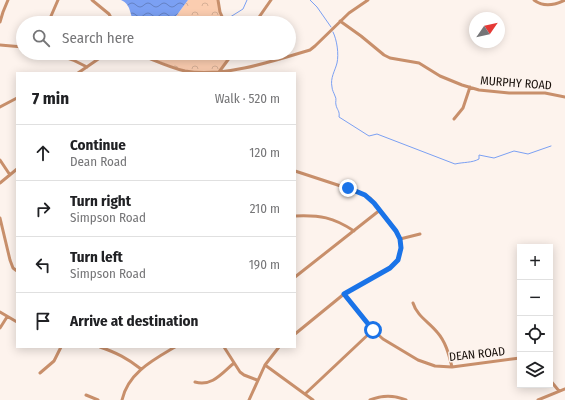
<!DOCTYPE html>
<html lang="en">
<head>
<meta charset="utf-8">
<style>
  :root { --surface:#fff; --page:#f2f2f2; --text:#202124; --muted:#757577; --line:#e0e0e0 }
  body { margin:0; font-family:"Fira Sans Condensed",sans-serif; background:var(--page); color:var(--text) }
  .controls { position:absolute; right:12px; bottom:12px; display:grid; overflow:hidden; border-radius:0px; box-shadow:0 2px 10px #0003 }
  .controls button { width:36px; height:36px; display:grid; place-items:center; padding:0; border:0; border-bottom:1px solid var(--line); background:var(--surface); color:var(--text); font:20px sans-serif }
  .compass { position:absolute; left:469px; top:12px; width:36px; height:36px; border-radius:50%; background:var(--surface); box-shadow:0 2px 10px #0003; rotate:56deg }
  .stop { position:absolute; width:12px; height:12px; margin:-9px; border:3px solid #1a73e8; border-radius:50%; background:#fff }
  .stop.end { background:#1a73e8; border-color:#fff; box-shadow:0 1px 4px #0008 }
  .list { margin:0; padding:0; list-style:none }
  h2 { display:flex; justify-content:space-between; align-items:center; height:52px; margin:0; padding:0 16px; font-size:17px }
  h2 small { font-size:13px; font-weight:400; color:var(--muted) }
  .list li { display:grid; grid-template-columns:26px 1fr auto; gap:12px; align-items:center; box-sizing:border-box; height:56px; padding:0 16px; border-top:1px solid var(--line) }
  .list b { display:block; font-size:15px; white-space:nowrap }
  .list p { margin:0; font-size:13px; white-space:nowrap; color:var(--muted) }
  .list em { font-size:13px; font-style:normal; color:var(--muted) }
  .icon { flex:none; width:22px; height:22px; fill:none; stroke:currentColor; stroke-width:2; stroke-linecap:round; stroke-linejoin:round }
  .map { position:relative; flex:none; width:565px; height:400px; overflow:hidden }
  .search { position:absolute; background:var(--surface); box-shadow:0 2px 10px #0003; left:16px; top:16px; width:280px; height:44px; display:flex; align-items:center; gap:10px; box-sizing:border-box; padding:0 14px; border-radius:22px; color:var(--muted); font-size:15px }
  .panel { position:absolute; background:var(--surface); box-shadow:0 2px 10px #0003; left:16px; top:72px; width:280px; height:276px; border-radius:0px }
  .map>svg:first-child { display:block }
</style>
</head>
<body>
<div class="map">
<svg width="565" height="400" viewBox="0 0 565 400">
  <defs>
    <pattern id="park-crowns" width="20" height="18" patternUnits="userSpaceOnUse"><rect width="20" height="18" fill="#fbcdb0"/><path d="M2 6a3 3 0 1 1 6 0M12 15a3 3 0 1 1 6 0" fill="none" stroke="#d6af96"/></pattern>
    <pattern id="water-waves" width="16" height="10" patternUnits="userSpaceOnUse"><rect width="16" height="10" fill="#7ba0f3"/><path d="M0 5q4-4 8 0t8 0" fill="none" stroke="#6481c3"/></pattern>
  </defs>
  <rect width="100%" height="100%" fill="#fdf3ed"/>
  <path fill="url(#park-crowns)" d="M188 0H218L219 8 225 23H171Z
    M136 53H233L219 72 186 71Z"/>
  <path fill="url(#water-waves)" d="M121 0H188L171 23H135C129 15 132 5 121 0Z"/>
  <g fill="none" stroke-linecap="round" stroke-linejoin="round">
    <path stroke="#7ba0f3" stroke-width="1" d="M310 0 317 7 331 27
      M227 19 243 9 247 0
      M333 32C337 40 339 54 337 63 335 71 330 78 332 87 332 90 334 93 335 96 337 99 335 102 336 105 337 110 340 111 339 117L369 136 377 134 455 164C463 162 472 163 479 159V155L494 158 514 151 528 154 551 146"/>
    <path stroke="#c88f6b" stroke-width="3" d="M92 0 109 14 114 23
      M218 0 220 12 225 23
      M534 0C543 7 555 5 565 0
      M340 21 361 36 384 55 390 58 419 63 440 76 462 85 479 90 509 93H545L565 97
      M0 22 3 12 8 0
      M48 23 58 0
      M255 23 271 0
      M0 45 23 47
      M53 53 73 60 87 67
      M136 53C152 59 168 67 185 71 222 78 274 61 310 50L315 46 349 13 368 0
      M219 72 233 53
      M78 73 107 53
      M0 107 17 98
      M454 119 463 108 470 87
      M0 160 10 175
      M295 171 359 192 370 198 396 231 400 239 401 248 398 260 390 268 344 294 295 334
      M0 183 17 169
      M295 216C320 215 333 217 354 231
      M0 218 10 260 13 268 17 271
      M400 239 420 234
      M295 277 380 210
      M344 294 373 330 383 339 418 360 435 366 452 367 520 358
      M413 303C417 316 429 322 437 332 446 342 449 355 452 367
      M0 312 17 322
      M0 328 7 317
      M100 347C117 353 127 358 141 369
      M224 347 240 372 244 375 257 380
      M265 365 313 400
      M40 373 54 361 61 347
      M550 380 559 391
      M195 382C212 387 222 373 234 363
      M305 394 373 330
      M86 395 98 400
      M122 400C128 373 153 360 175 347
      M249 400 265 365 279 347
      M370 400C382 395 394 395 406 400
      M538 400 565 389"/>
  </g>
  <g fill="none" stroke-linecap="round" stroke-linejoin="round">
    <path stroke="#1a73e8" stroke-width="5" d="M348 188 365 195 374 203 396 231 400 239 401 248 398 260 390 268 344 294 373 330"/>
  </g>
  <g text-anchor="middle" stroke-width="3" stroke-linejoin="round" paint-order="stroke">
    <g font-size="12" fill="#18100b" stroke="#fdf3ed">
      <text transform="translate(516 83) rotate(4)" y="4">MURPHY ROAD</text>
      <text transform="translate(477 354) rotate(-6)" y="4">DEAN ROAD</text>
    </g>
  </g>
</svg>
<div class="controls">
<button>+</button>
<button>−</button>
<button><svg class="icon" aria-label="locate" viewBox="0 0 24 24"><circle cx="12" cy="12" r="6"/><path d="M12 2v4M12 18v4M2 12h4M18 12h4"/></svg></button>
<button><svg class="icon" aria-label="layers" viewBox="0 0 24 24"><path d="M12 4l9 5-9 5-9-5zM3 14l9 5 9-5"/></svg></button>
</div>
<svg class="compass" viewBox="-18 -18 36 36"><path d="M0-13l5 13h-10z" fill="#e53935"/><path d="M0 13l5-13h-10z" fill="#757577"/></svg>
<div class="stop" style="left:373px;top:330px"></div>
<div class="stop end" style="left:348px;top:188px"></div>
<div class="search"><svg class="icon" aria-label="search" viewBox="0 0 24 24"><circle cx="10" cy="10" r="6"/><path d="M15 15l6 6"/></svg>Search here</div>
<section class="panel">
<h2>7 min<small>Walk · 520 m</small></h2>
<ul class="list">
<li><svg class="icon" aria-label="ahead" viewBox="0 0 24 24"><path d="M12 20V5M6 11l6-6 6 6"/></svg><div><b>Continue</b><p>Dean Road</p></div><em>120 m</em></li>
<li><svg class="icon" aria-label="right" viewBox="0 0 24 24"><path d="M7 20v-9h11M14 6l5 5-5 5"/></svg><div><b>Turn right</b><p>Simpson Road</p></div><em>210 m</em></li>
<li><svg class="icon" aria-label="left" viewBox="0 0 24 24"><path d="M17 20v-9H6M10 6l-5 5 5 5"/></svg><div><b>Turn left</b><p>Simpson Road</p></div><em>190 m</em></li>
<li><svg class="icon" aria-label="arrive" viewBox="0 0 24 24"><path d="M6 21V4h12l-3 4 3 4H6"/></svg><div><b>Arrive at destination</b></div></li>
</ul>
</section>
</div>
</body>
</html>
